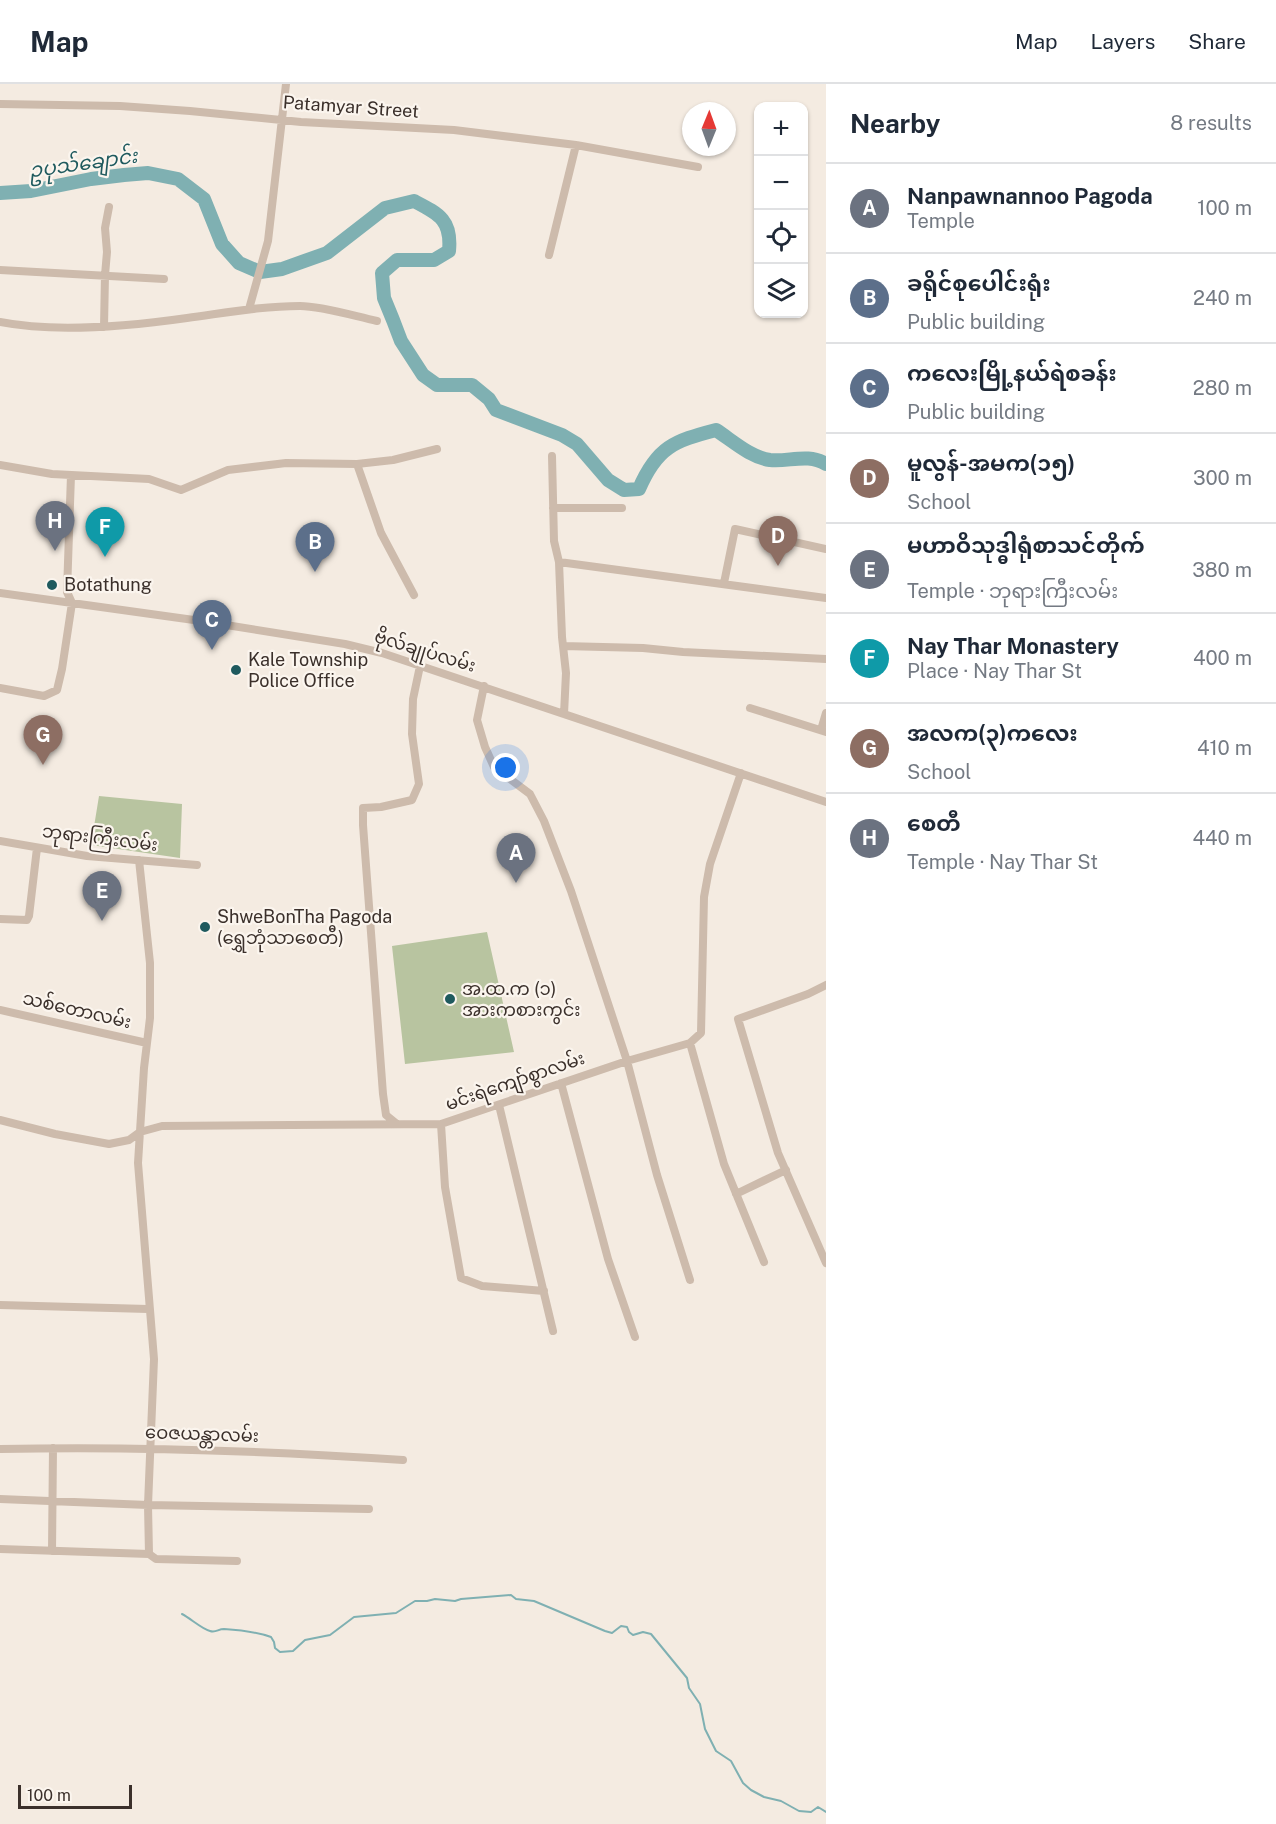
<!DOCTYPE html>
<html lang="en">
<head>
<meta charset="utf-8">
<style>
  :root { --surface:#fff; --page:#f2f2f3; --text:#1f2937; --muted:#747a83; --line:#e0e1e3; --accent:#111827 }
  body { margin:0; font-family:"Public Sans","Noto Sans Myanmar",sans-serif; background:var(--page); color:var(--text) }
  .controls { position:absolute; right:18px; top:18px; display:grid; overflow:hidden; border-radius:12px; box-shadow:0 2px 4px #0004 }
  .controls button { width:54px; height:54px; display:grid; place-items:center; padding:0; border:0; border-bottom:2px solid var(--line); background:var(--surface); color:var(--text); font:30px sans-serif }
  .compass { position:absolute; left:682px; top:18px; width:54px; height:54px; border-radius:50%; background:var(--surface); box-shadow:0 2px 4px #0004; rotate:1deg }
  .scale { position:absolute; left:18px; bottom:15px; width:114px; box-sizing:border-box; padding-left:6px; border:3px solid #3b302b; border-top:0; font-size:16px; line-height:21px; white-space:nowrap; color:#3b302b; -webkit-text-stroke:4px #fbf5ee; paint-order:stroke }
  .you { position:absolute; left:506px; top:684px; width:21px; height:21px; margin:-15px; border:4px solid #fff; border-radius:50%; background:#1a73e8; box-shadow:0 0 0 9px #1a73e833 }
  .badge { display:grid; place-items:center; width:39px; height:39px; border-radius:50%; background:var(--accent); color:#fff; font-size:20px; font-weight:700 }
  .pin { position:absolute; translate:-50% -50px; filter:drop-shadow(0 2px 3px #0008) }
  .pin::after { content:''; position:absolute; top:32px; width:21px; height:18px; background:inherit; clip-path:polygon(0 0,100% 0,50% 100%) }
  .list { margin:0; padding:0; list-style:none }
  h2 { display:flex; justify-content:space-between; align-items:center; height:78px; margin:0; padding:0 24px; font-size:26px }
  h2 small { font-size:20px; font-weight:400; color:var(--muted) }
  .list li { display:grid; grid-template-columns:39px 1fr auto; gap:18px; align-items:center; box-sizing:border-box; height:90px; padding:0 24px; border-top:2px solid var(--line) }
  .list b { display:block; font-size:22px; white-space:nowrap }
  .list p { margin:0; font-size:20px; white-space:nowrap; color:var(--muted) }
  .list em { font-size:20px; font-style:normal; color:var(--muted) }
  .icon { flex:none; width:33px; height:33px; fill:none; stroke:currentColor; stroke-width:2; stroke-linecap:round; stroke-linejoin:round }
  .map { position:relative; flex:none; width:826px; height:1740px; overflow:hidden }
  header { display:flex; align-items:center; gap:36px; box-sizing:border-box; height:84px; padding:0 30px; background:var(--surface); border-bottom:2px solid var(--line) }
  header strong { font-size:28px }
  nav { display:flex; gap:33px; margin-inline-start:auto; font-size:21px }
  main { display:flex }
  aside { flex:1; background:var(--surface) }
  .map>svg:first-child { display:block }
</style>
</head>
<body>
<header>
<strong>Map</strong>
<nav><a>Map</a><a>Layers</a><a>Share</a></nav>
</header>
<main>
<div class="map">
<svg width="826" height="1740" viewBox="0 0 826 1740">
  <rect width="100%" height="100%" fill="#f4ebe1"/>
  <path fill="#b8c4a0" d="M99 712 182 720 180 774 91 761Z
    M487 848 514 968 405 980 392 862Z"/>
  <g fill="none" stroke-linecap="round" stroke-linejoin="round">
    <path stroke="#7fb0b2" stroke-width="2" d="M182 1530C190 1534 202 1545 210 1547 216 1549 218 1545 224 1545 239 1546 257 1548 271 1553L274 1558 275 1564 280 1568 293 1567 305 1556 330 1551 354 1533 396 1529 415 1517H427L435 1515 455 1517 461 1515 511 1511 516 1515 534 1517 605 1547 612 1549 621 1542 627 1543 629 1548 633 1551 643 1548 651 1550 687 1594 689 1604 700 1620 705 1645 716 1667 731 1677 743 1699 751 1706 764 1713 781 1717 799 1727 811 1728 818 1723 826 1728"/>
    <path stroke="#7fb0b2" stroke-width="14" d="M0 109 31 107 91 95 124 91 148 89 178 95 204 115 222 160 239 179 260 188 282 185 327 169 385 124 414 117C439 130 452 136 449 167L434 176H397L382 189 384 214 393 236 401 257 423 291 437 301H472L489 315 496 326 562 351 577 360 608 396 624 406 639 405C657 363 674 357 716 346 733 357 750 373 770 376 789 378 808 369 826 380"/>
    <path stroke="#cdbbac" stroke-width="8" d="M0 20 120 22 190 27 301 38 454 46 576 61 698 83
      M549 171 576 61
      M0 186 164 195
      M249 225 268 157 286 0
      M0 238C55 249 131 242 187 234 225 229 262 222 300 222 322 222 354 232 377 237
      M104 243 105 191 107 168 105 144 109 123
      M552 372 554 457 559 478 562 553 566 589 564 630
      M357 380 381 449 414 511
      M0 381 52 390 149 395 181 406 228 386 286 379 357 380 393 376 437 365
      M553 424H622
      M559 478 826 514
      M724 499 735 445 826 465
      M0 509 201 537 345 560 382 569 826 718
      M563 562 643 564 683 568 826 575
      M484 602 477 636 485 663 494 683 530 710 544 737 571 807 627 977 657 1091 690 1196
      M0 604 44 612 57 606 62 585 72 519 67 508 71 391
      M750 624 826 648
      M821 646 826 629
      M0 757 87 772 197 781
      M139 776 150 879V934L144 984 138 1079 154 1275 148 1421 149 1470 156 1475 237 1477
      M0 835 27 836 29 832 37 764
      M826 901 808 910 738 935 778 1069 826 1179
      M0 926 147 959
      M690 959 724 1080 764 1178
      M561 999 608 1175 635 1253
      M499 1021 553 1247
      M0 1036 55 1050 109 1060 129 1056 140 1048 162 1042 441 1040 627 977 690 959 701 949 704 813 710 780 741 689
      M397 1040 386 1031 383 1010 363 741V724L381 723 412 716 419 700 412 650 413 615 420 582
      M441 1040 445 1103 461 1194 482 1202 544 1207
      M736 1110 786 1086
      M0 1221 148 1225
      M0 1365C134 1362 269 1367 403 1376
      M0 1415 148 1421 369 1425
      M0 1465 149 1470
      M52 1467 53 1364"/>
  </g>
  <g fill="#1f5a5e" stroke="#fbf5ee" stroke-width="2">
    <circle cx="52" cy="501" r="6"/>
    <circle cx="236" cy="586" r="6"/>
    <circle cx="205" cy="843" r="6"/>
    <circle cx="450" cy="915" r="6"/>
  </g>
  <g text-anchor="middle" stroke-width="4.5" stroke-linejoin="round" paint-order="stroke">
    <g font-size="18" fill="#3b302b" stroke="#fbf5ee">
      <text transform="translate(351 23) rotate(4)" y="6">Patamyar Street</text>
      <text transform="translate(425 567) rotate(17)" y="6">ဗိုလ်ချုပ်လမ်း</text>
      <text transform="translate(100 754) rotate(7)" y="6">ဘုရားကြီးလမ်း</text>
      <text transform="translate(77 926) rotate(13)" y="6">သစ်တောလမ်း</text>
      <text transform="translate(515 997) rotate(-19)" y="6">မင်းရဲကျော်စွာလမ်း</text>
      <text transform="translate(202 1350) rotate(2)" y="6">ဝေဇယန္တာလမ်း</text>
    </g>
    <g font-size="18" fill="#3b302b" stroke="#fbf5ee" text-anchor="start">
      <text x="64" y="507">Botathung</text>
      <text x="248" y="582">Kale Township<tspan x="248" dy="21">Police Office</tspan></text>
      <text x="217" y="839">ShweBonTha Pagoda<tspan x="217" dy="21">(ရွှေဘုံသာစေတီ)</tspan></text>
      <text x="462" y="911">အ.ထ.က (၁)<tspan x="462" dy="21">အားကစားကွင်း</tspan></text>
    </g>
    <g font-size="20" font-style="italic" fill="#1f5a5e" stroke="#fbf5ee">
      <text transform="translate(83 79) rotate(-8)" y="7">ဥပုသ်ချောင်း</text>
    </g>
  </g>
</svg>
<div class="controls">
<button>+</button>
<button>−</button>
<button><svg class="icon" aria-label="locate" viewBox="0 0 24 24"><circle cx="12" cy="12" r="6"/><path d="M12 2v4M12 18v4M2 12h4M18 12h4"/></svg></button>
<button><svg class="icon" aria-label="layers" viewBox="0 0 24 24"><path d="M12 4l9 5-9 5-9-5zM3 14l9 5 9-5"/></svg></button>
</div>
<svg class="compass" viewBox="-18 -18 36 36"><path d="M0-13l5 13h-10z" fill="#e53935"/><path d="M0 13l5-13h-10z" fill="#747a83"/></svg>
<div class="scale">100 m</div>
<div class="you"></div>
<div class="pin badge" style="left:516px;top:799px;background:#6b7280">A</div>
<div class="pin badge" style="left:315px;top:488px;background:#5c6f8a">B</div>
<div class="pin badge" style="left:212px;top:566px;background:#5c6f8a">C</div>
<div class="pin badge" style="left:778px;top:482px;background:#8d6e63">D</div>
<div class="pin badge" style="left:102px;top:837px;background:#6b7280">E</div>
<div class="pin badge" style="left:105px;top:473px;background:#0f9aa8">F</div>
<div class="pin badge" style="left:43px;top:681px;background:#8d6e63">G</div>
<div class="pin badge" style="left:55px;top:467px;background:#6b7280">H</div>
</div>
<aside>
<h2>Nearby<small>8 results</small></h2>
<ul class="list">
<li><span class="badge" style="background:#6b7280">A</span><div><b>Nanpawnannoo Pagoda</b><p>Temple</p></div><em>100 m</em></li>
<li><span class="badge" style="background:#5c6f8a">B</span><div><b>ခရိုင်စုပေါင်းရုံး</b><p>Public building</p></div><em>240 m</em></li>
<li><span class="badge" style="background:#5c6f8a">C</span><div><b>ကလေးမြို့နယ်ရဲစခန်း</b><p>Public building</p></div><em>280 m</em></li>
<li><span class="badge" style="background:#8d6e63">D</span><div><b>မူလွန်-အမက(၁၅)</b><p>School</p></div><em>300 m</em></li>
<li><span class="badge" style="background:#6b7280">E</span><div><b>မဟာဝိသုဒ္ဓါရုံစာသင်တိုက်</b><p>Temple · ဘုရားကြီးလမ်း</p></div><em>380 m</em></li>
<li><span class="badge" style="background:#0f9aa8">F</span><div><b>Nay Thar Monastery</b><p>Place · Nay Thar St</p></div><em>400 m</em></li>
<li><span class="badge" style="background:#8d6e63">G</span><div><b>အလက(၃)ကလေး</b><p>School</p></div><em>410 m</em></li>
<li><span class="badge" style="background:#6b7280">H</span><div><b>စေတီ</b><p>Temple · Nay Thar St</p></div><em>440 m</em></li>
</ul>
</aside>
</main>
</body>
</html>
